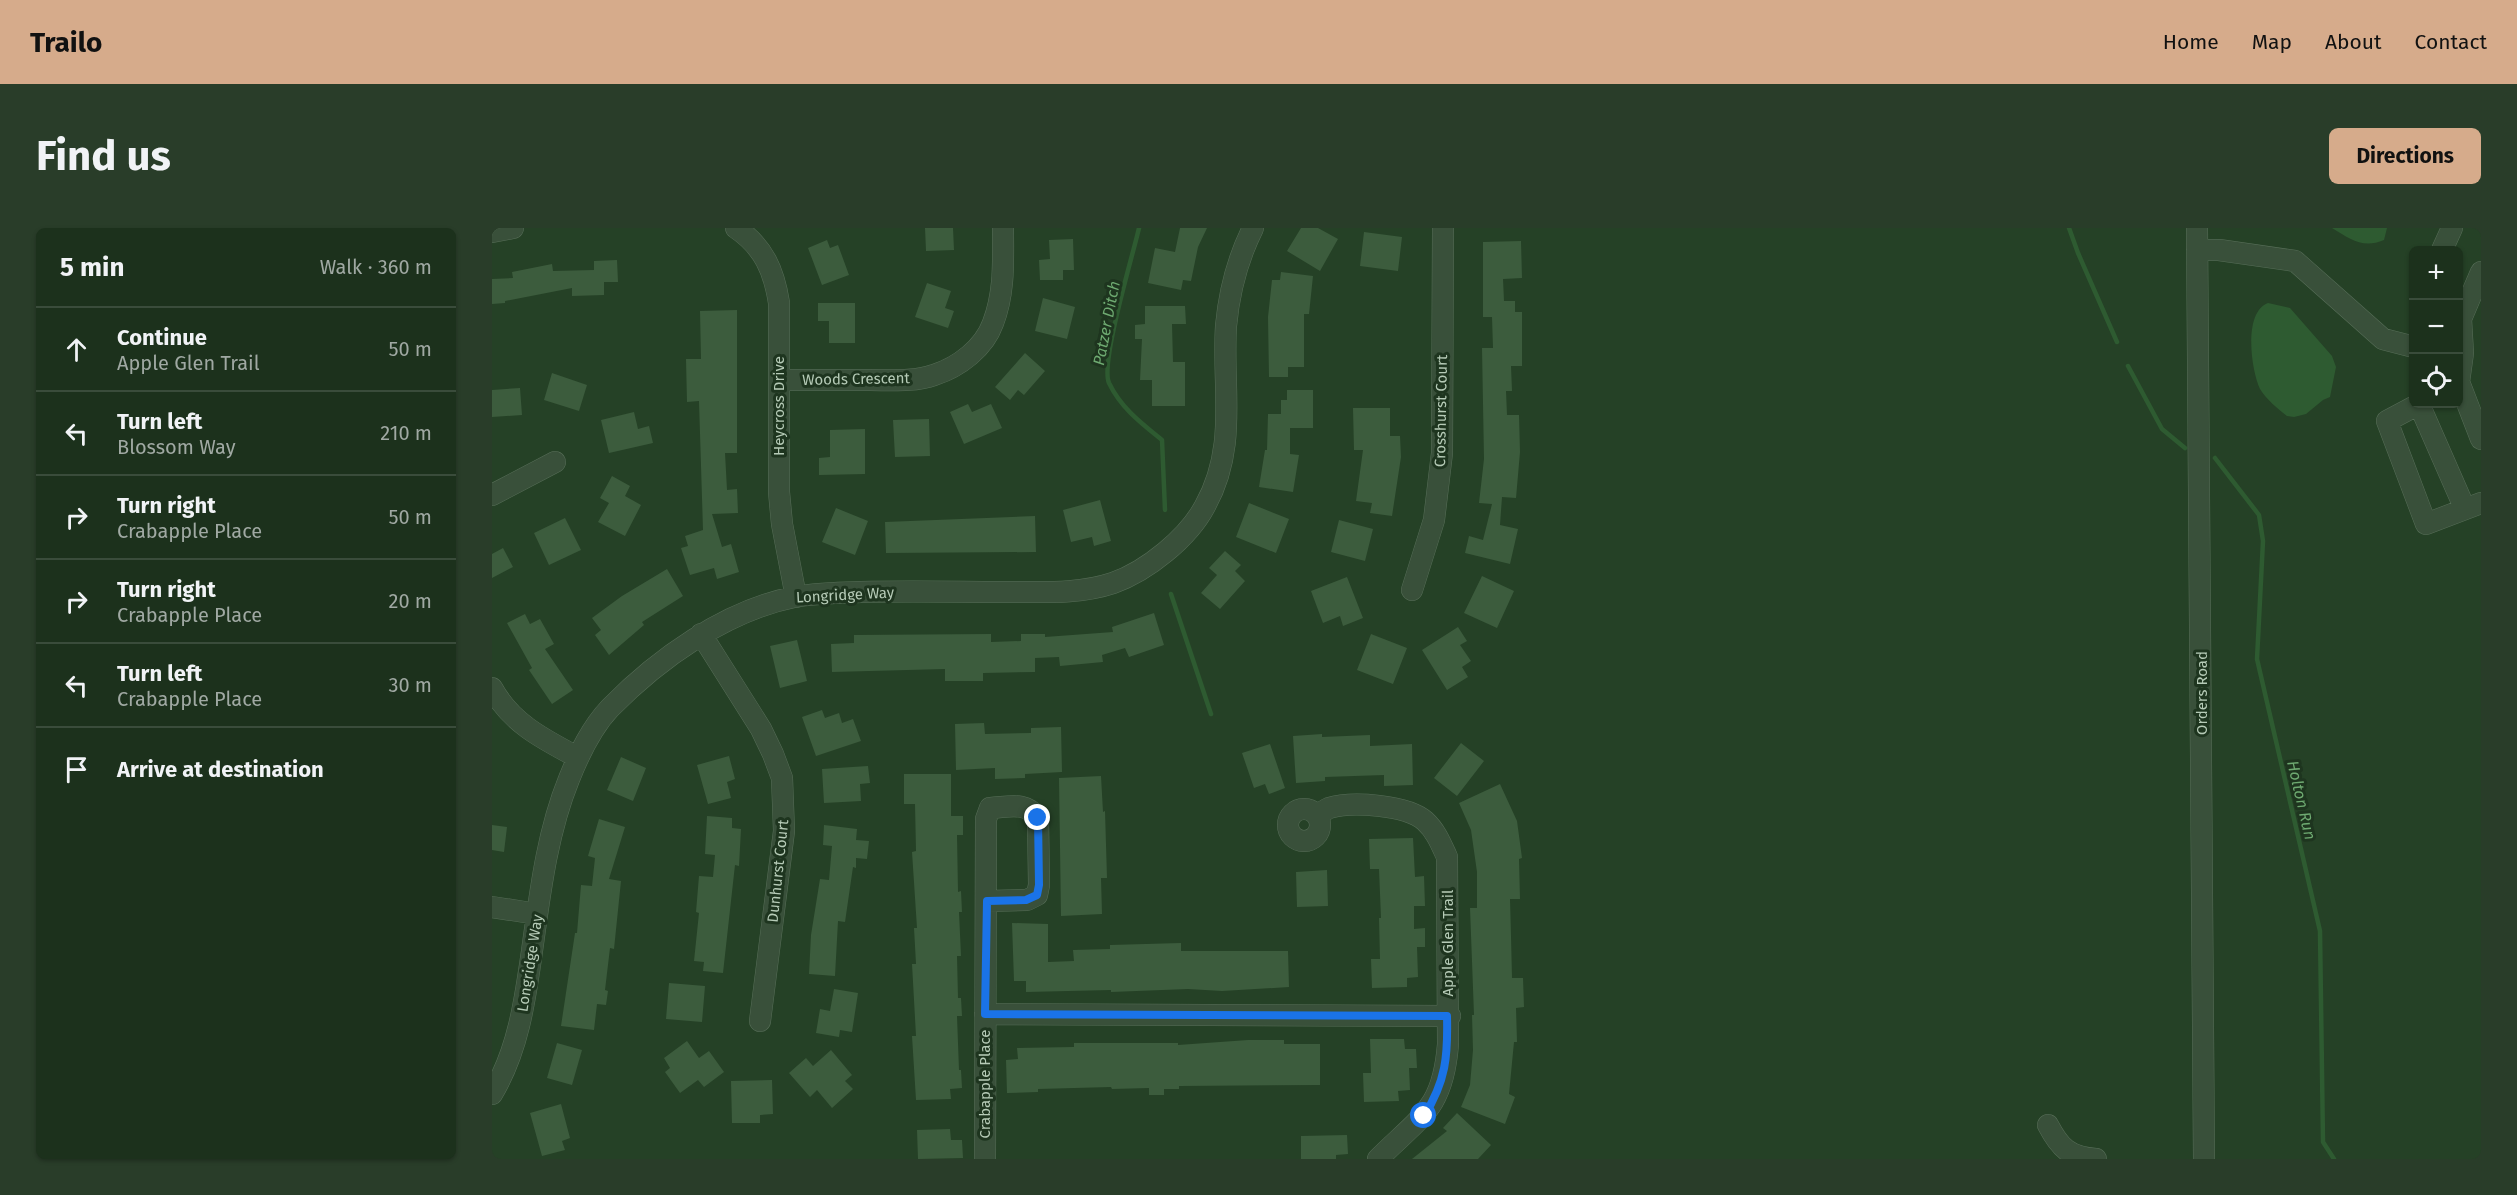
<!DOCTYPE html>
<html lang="en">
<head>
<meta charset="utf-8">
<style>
  :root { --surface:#1c311c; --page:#293d29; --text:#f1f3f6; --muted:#a0a9a3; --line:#3a4c3b; --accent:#d6ab8b }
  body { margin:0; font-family:"Fira Sans",sans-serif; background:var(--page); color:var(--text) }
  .controls { position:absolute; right:18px; top:18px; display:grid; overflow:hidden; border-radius:9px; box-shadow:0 2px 4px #0004 }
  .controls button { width:54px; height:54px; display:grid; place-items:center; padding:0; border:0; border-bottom:2px solid var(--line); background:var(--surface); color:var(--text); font:30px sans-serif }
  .stop { position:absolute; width:18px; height:18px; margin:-14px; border:4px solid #1a73e8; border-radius:50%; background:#fff }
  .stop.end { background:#1a73e8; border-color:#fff; box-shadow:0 2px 6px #0008 }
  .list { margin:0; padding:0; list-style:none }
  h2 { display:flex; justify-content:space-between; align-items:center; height:78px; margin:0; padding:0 24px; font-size:26px }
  h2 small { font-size:20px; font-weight:400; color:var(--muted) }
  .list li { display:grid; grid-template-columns:39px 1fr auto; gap:18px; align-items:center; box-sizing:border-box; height:84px; padding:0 24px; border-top:2px solid var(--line) }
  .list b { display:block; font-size:22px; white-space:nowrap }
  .list p { margin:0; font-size:20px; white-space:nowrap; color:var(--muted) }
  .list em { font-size:20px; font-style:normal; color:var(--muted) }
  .icon { flex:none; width:33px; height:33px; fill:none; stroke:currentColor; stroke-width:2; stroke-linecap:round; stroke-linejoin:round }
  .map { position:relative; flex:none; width:1989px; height:931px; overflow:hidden; border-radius:9px }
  header { display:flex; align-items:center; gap:36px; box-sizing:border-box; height:84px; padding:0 30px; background:var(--accent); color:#111 }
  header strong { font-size:28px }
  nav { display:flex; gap:33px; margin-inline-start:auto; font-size:21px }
  .intro { display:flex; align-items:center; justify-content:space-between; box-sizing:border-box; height:144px; padding:0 36px }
  h1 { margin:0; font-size:42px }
  .button { padding:15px 27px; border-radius:9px; background:var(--accent); color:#111; font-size:21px; font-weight:700 }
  main { display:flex; gap:36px; padding:0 36px }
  aside { flex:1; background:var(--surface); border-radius:9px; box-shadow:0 2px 4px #0004 }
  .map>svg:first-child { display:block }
</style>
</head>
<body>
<header>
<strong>Trailo</strong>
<nav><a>Home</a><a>Map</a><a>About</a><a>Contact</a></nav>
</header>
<div class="intro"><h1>Find us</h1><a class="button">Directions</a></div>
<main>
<aside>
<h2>5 min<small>Walk · 360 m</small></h2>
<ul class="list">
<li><svg class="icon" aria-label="ahead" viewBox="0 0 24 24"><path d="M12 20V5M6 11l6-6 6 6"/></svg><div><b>Continue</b><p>Apple Glen Trail</p></div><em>50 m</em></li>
<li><svg class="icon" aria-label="left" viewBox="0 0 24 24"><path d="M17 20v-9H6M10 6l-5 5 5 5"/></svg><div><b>Turn left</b><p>Blossom Way</p></div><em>210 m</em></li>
<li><svg class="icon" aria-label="right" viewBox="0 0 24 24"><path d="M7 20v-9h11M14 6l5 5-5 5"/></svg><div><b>Turn right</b><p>Crabapple Place</p></div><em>50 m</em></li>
<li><svg class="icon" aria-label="right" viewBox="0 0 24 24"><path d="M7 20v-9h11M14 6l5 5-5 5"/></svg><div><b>Turn right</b><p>Crabapple Place</p></div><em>20 m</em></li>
<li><svg class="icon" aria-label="left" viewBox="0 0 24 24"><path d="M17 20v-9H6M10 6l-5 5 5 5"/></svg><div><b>Turn left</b><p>Crabapple Place</p></div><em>30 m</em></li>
<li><svg class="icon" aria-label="arrive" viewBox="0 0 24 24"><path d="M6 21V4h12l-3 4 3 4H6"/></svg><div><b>Arrive at destination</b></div></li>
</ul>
</aside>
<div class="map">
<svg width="1989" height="931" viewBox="0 0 1989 931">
  <rect width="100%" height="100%" fill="#254126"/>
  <path fill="#2e5b31" d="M1840 0H1895L1892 12C1871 21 1858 11 1840 0Z
    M1776 75 1798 80 1840 128 1844 139 1838 169 1831 172 1814 186 1802 189 1795 188C1786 181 1774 171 1768 161 1759 142 1751 84 1776 75Z"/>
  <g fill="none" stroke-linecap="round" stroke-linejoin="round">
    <path stroke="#2e5b31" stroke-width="4.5" d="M647 0C641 27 608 135 617 155 629 180 649 195 670 212L673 282
      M1577 0 1586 25 1625 114
      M1636 138 1670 201 1693 220
      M1723 230 1767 287 1771 313 1765 431 1828 703 1831 914 1842 931
      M679 366 719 486"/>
  </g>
  <path fill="#3c5c3d" d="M433 0H461L462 22 434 23Z
    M688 0H715L706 19 699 53 691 52 689 62 656 55 663 20 683 24Z
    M809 0H826L846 11 828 43 795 23Z
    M872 4 910 9 906 43 868 38Z
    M581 11 582 42H571V52H548L547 32 558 31 557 12Z
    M335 12 338 20 346 17 357 47 330 57 316 20Z
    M1029 13 1030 50 1011 51 1012 73H1023V84H1030V138H1019L1020 163H1014L1015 187H1027L1028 224 1024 270 1010 269 1008 297 1026 301 1018 336 973 325 977 308 991 312 1000 276 987 275 992 231 990 120H1001L1000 89H991V14Z
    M125 32 126 54H112V67L80 68V60L13 73V75L0 76V51L21 50 20 44 60 36 61 43 102 42V33Z
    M789 44 821 48 817 86H812V139H796V149H777L776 89 780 52H788Z
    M435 55 459 63 453 80 462 83 456 100 423 89Z
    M551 70 583 79 575 111 543 103Z
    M326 75H363V115H337V93H326Z
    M653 78H693L694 96H680L681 134H693V178H660V152H648L650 111H643V97L653 96Z
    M245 82V225H233L235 262 245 261 246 285 220 286 230 319 239 316 247 344 225 351 222 340 198 347 189 320 196 318 193 308 211 302 207 173 195 174 194 131H209L208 83Z
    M533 125 553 143 532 167 526 162 518 172 503 159Z
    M60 145 95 157 87 183 52 172Z
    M28 160 30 187 0 189V162Z
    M795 162H821V200H798V226L807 227 801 264 767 259 773 222H775L776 186H789V172H795Z
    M476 176 480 184 499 176 510 200 472 216 458 184Z
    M861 180H898V208H908L909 229 900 288 878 285 880 275 864 273 871 222H862Z
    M142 184 146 201 157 198 161 215 117 225 109 192Z
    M437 191 438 228 403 229 401 192Z
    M373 201V246L327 247V230L338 229V202Z
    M120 248 138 258 133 268 149 277 133 308 106 294 117 275 108 270Z
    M608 272 619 313 602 318 600 309 579 314 571 282Z
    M757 275 797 291 784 325 744 309Z
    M344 280 376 293 363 327 330 314Z
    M543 288 544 324 394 325 393 294Z
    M73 290 89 322 57 337 42 305Z
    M847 292 881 301 873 333 839 324Z
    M11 320 21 339 0 350V326Z
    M733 323 749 337 743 343 753 353 728 381 709 365 725 347 717 340Z
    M175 341 191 368 150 394 152 397 117 427 103 407 109 402 100 390 130 368Z
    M990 348 1022 363 1005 400 972 385Z
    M855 349 871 390 851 398 848 388 831 395 819 363Z
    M662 385 672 417 637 429 633 420 610 427 611 434 568 438 567 429 543 430V444L491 445V453H453V441L340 444 339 416 362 415V407L499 406V414L529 413V406H553V409L621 404 620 399Z
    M33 386 38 396 48 391 62 416 53 421 81 462 60 476 37 442 40 440 15 395Z
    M966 399 975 413 968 417 979 433 970 439 976 449 955 462 930 422Z
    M879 406 915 420 901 456 865 442Z
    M305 412 315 453 288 460 278 418Z
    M330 482 333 490 347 485 350 495 361 491 369 513 324 528 310 489Z
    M492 495 493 506 539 505V500L569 499 570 544 533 546V550L503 551V540L464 542 463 496Z
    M830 506V509L878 507V518L920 516 921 557 892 558V547L833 549V553L804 555 801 508Z
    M969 515 992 533 965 568 942 550Z
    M778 516 793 560 777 566 773 556 762 560 750 525Z
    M237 528 243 551 235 554 239 570 216 576 205 537Z
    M129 529 154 540 141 573 115 562Z
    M376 538 378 555 368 556 369 573 332 575 330 541Z
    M412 546H459V588H471V607H465L466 664 469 663 470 684H467L469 728H465L466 770H469L470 788H465L467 842H469L470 860 458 861 459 871 424 872 420 808H424L420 736H424L422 700H425L420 624 424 623 423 576H412Z
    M609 548 611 584 613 583 615 650H609L610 686 569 688 567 550Z
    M1008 556 1025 593 1030 630 1027 631 1028 671H1018L1019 708 1020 750H1031L1032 779 1024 780 1025 814H1022L1017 866 1023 869 1013 896 969 879 978 857 981 822 980 787H982L978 680H985V644L979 602 967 575Z
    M215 588 240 590V600L249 601 247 638 243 637 231 745 211 743 212 734 202 733 207 685 204 684 207 648 221 649 223 627 213 626Z
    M107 591 133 599 117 651 129 653 122 721 118 720 113 762 116 763 114 777 105 776 102 802 69 798 83 705H85L89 657 100 658 103 630 96 628Z
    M0 597 15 599 12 624 0 622Z
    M332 597 365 601 364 612 377 613 375 631 364 630V640L361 639 353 694 346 693 343 748 317 746 319 707 328 651 337 652 340 618 331 617Z
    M921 610 923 649 932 648 933 678H922V701L933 700V719H925L926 749 915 750V759L880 760 879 731H888L887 690H889L887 641H878L877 611Z
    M835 642 836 678 805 679 804 644Z
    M520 695 556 696V734L582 733 581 722 618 721V717L689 715V723H796L797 759 730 763 696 761 619 764V762L534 764V753H522Z
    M177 755 213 758 210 794 174 791Z
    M342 761 366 765 360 804 348 802 347 809 324 805 328 781 338 783Z
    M878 811H912L913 821H924L925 840H917L918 862 906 863 907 873 872 874 871 845H879Z
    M756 812H792V816H828V857L687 858V861H672V867H657V860L620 861 619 859 546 861V864L515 865 514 832 526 831 525 820 582 819V815H686V817Z
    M195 813 207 830 217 823 232 844 212 859 206 852 188 865 173 844 178 840 172 830Z
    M65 815 90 822 80 857 55 850Z
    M339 822 360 847 353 853 361 861 340 880 325 862 318 869 297 845 314 830 321 838Z
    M280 852 281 886 268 887V895H240L239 853Z
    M69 876 78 910 70 913 73 922 50 928 38 885Z
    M965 885 999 917 986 931H920L955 903 951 900Z
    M458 901 459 912H470L471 930 426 931 425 902Z
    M855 907 856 926 844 927V931H809V908Z"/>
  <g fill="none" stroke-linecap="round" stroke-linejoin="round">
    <g stroke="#576e58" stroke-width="22">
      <path id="minor" d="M244 0C272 19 282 43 287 75V264L290 296 304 369
        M1705 0 1712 931
        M0 4 21 0
        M1705 22H1727L1803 33 1891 111 1922 119
        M1950 22 1960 0
        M1966 125H1971L1969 91 1989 44
        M1971 125 1967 154 1989 211
        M287 152C317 152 348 152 378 152 399 152 422 154 442 147 467 139 492 120 501 95 513 64 511 32 511 0
        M1927 176 1895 193 1934 296 1989 275
        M1927 176 1973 281
        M0 267 63 234
        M920 362 942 292 950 225 951 0
        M209 406 269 501 281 526 290 550 292 603 268 793
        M0 460C19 495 51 511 85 529
        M796 597a16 16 0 1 1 32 0a16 16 0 1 1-32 0Z
        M825 587C829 585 833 582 837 580 860 573 915 577 933 593 944 603 949 616 955 629L956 816C951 881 929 888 886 931
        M0 679 45 686
        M493 786 958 788
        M0 866C26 823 33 773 40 723 48 665 55 605 77 551 87 526 99 500 118 480 166 431 233 383 302 369 324 365 347 365 369 364 419 363 469 364 519 364 553 364 588 366 621 355 655 343 696 310 713 278 746 219 730 161 734 98 737 65 746 30 761 0
        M1556 897C1568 920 1577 929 1604 931
        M493 931 494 591 498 580C518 579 533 573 546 590L547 657 545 667 535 672 495 673"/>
    </g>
    <use href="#minor" stroke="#39503a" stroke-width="21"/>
  </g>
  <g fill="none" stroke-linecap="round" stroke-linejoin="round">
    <path stroke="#1a73e8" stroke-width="8" d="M546 590 547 657 545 667 534 672 495 673 493 786 955 788C956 828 954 853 932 888"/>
  </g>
  <g text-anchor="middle" stroke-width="6" stroke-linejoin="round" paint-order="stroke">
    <g font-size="15" fill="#b6cbb7" stroke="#1e351f">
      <text transform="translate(364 151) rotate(-1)" y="5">Woods Crescent</text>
      <text transform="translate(287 178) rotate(-90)" y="5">Heycross Drive</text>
      <text transform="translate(949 183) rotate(-89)" y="5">Crosshurst Court</text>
      <text transform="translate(353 367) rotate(-3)" y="5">Longridge Way</text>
      <text transform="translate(1710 465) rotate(-90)" y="5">Orders Road</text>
      <text transform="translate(286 643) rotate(-84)" y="5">Dunhurst Court</text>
      <text transform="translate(956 715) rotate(-90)" y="5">Apple Glen Trail</text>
      <text transform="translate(38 735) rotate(-81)" y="5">Longridge Way</text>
      <text transform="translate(493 856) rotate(-90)" y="5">Crabapple Place</text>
    </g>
    <g font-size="16" font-style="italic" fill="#6eaa71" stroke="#1e351f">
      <text transform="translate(614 95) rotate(-79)" y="6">Patzer Ditch</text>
      <text transform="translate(1810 572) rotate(77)" y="6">Holton Run</text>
    </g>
  </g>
</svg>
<div class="controls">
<button>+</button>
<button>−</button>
<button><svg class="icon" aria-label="locate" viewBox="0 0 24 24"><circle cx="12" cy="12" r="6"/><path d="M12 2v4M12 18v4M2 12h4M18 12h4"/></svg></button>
</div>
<div class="stop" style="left:932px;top:888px"></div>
<div class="stop end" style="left:546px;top:590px"></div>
</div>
</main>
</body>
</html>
